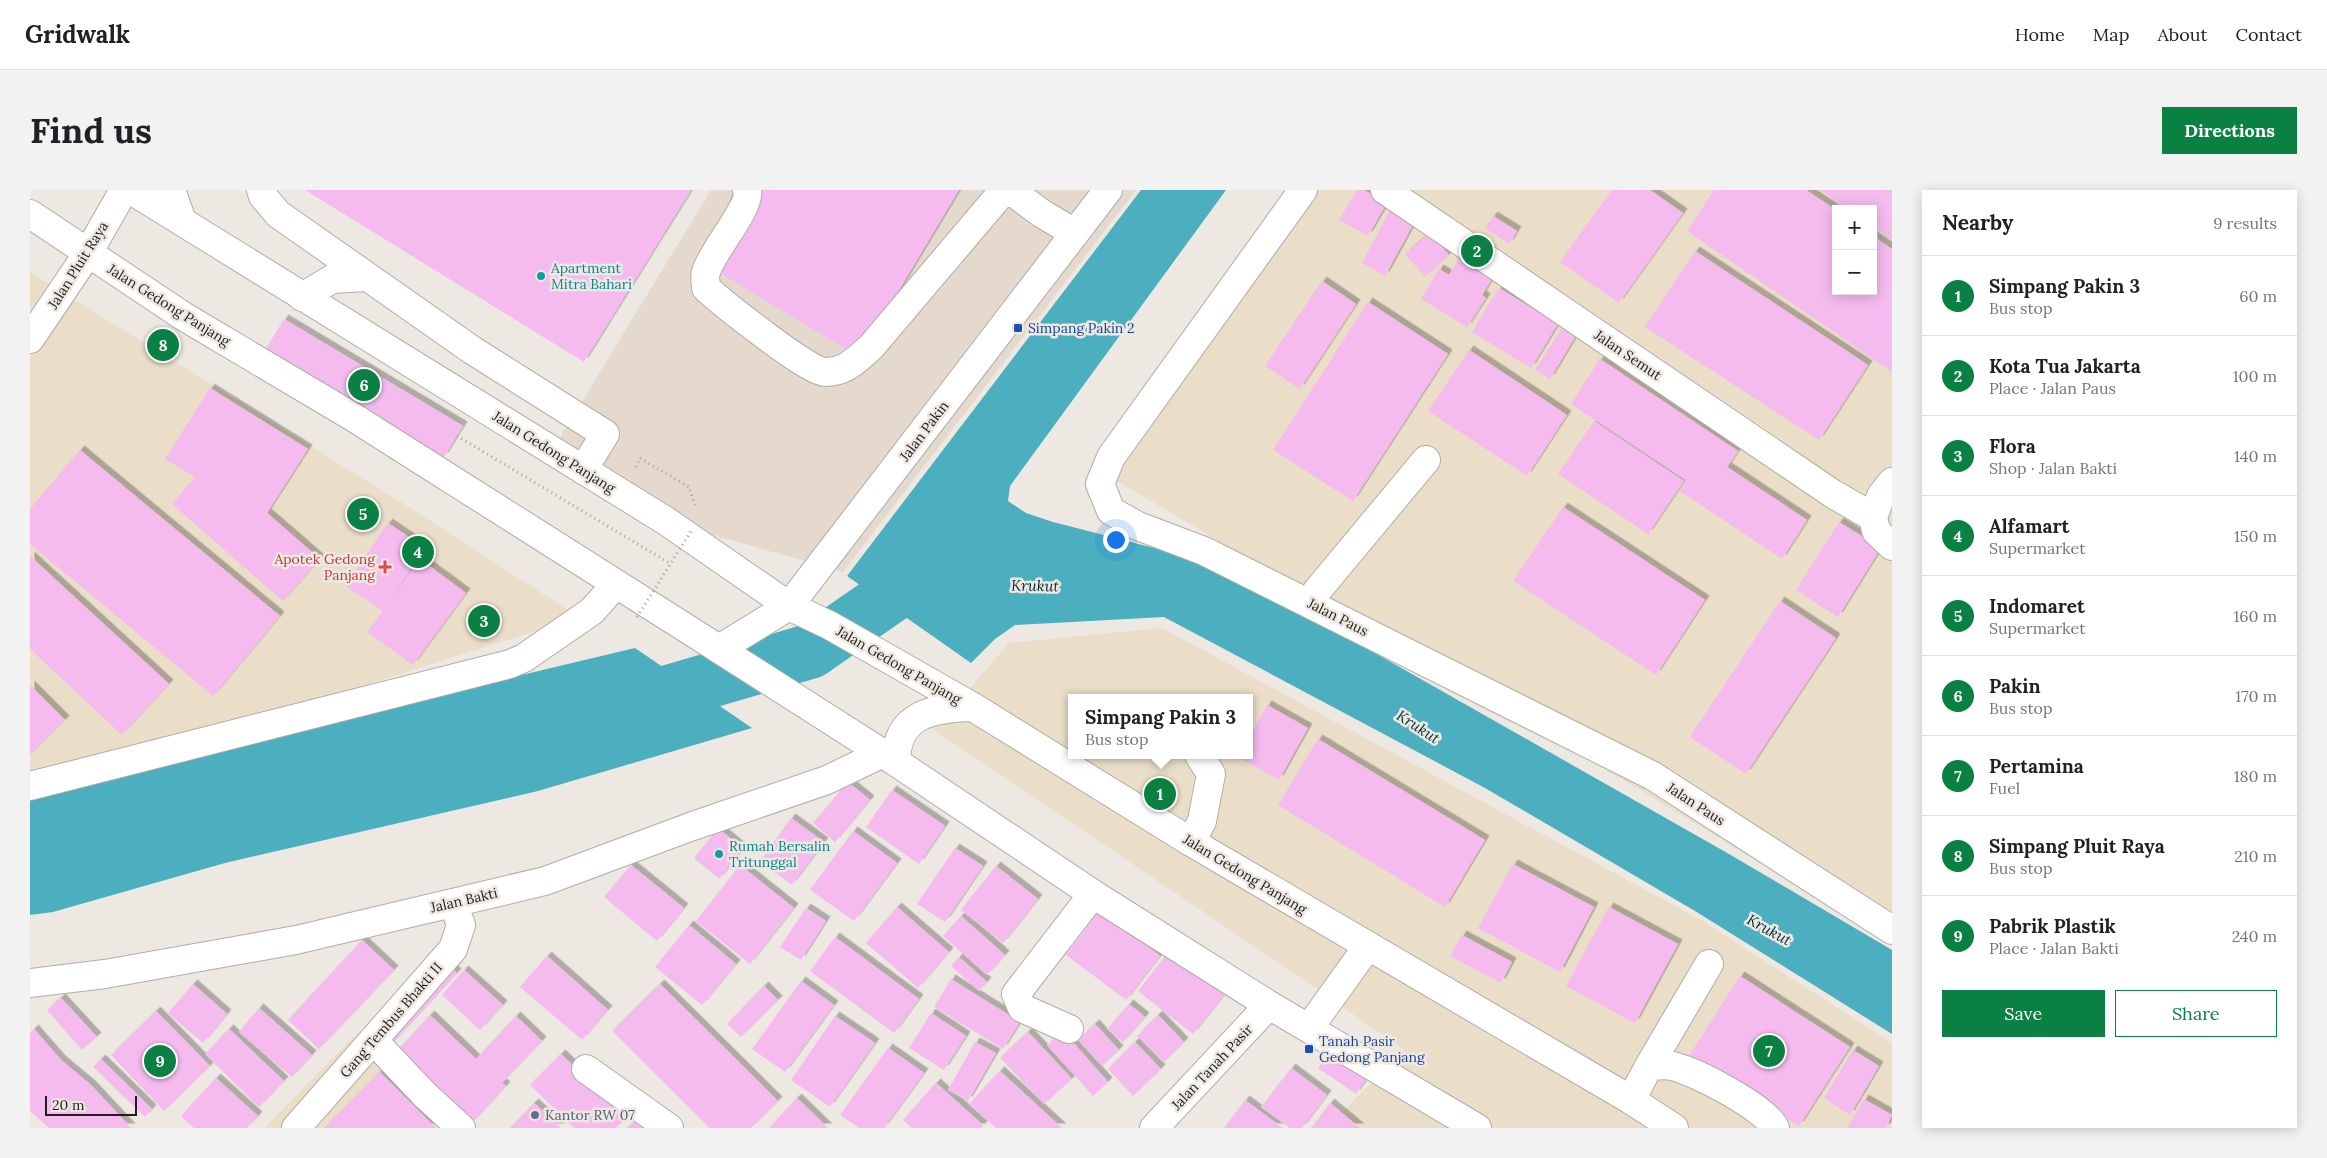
<!DOCTYPE html>
<html lang="en">
<head>
<meta charset="utf-8">
<style>
  :root { --surface:#fff; --page:#f2f2f2; --text:#202124; --muted:#757577; --line:#e0e0e0; --accent:#0b8043 }
  body { margin:0; font-family:Lora,serif; background:var(--page); color:var(--text) }
  .controls { position:absolute; right:15px; top:15px; display:grid; overflow:hidden; border-radius:0px; box-shadow:0 2px 12px #0003 }
  .controls button { width:45px; height:45px; display:grid; place-items:center; padding:0; border:0; border-bottom:1px solid var(--line); background:var(--surface); color:var(--text); font:25px sans-serif }
  .scale { position:absolute; left:15px; bottom:12px; width:92px; box-sizing:border-box; padding-left:5px; border:2px solid #201e1c; border-top:0; font-size:14px; line-height:18px; white-space:nowrap; color:#201e1c; -webkit-text-stroke:4px #eee8e2; paint-order:stroke }
  .you { position:absolute; left:1085px; top:349px; width:18px; height:18px; margin:-12px; border:4px solid #fff; border-radius:50%; background:#1a73e8; box-shadow:0 0 0 8px #1a73e833 }
  .badge { display:grid; place-items:center; width:32px; height:32px; border-radius:50%; background:var(--accent); color:#fff; font-size:16px; font-weight:700 }
  .pin { position:absolute; translate:-50% -50%; border:2px solid #fff; box-shadow:0 1px 5px #0006 }
  .popup { position:absolute; left:1038px; top:504px; width:185px; height:65px; box-sizing:border-box; display:grid; place-content:center; border-radius:0px; background:var(--surface); filter:drop-shadow(0 1px 4px #0005); font-size:16px; white-space:nowrap; color:var(--muted) }
  .popup b { font-size:19px; color:var(--text) }
  .popup::after { content:''; position:absolute; left:50%; top:100%; margin-left:-10px; border:10px solid transparent; border-top-color:var(--surface) }
  .list { margin:0; padding:0; list-style:none }
  h2 { display:flex; justify-content:space-between; align-items:center; height:65px; margin:0; padding:0 20px; font-size:21px }
  h2 small { font-size:16px; font-weight:400; color:var(--muted) }
  .list li { display:grid; grid-template-columns:32px 1fr auto; gap:15px; align-items:center; box-sizing:border-box; height:80px; padding:0 20px; border-top:1px solid var(--line) }
  .list b { display:block; font-size:19px; white-space:nowrap }
  .list p { margin:0; font-size:16px; white-space:nowrap; color:var(--muted) }
  .list em { font-size:16px; font-style:normal; color:var(--muted) }
  .actions { display:flex; gap:10px; padding:15px 20px }
  .actions a { flex:1; padding:11px 0; border:1px solid var(--accent); border-radius:0px; text-align:center; font-size:18px; color:var(--accent) }
  .actions .main { background:var(--accent); color:#fff }
  .map { position:relative; flex:none; width:1862px; height:938px; overflow:hidden; border-radius:0px }
  header { display:flex; align-items:center; gap:30px; box-sizing:border-box; height:70px; padding:0 25px; background:var(--surface); border-bottom:1px solid var(--line) }
  header strong { font-size:24px }
  nav { display:flex; gap:28px; margin-inline-start:auto; font-size:18px }
  .intro { display:flex; align-items:center; justify-content:space-between; box-sizing:border-box; height:120px; padding:0 30px }
  h1 { margin:0; font-size:35px }
  .button { padding:12px 22px; border-radius:0px; background:var(--accent); color:#fff; font-size:18px; font-weight:700 }
  main { display:flex; gap:30px; padding:0 30px }
  aside { flex:1; background:var(--surface); border-radius:0px; box-shadow:0 2px 12px #0003 }
  .map>svg:first-child { display:block }
</style>
</head>
<body>
<header>
<strong>Gridwalk</strong>
<nav><a>Home</a><a>Map</a><a>About</a><a>Contact</a></nav>
</header>
<div class="intro"><h1>Find us</h1><a class="button">Directions</a></div>
<main>
<div class="map">
<svg width="1862" height="938" viewBox="0 0 1862 938">
  <defs>
    <filter id="shadow"><feDropShadow dx="4.5" dy="-4.5" stdDeviation="0" flood-color="#0004"/></filter>
  </defs>
  <rect width="100%" height="100%" fill="#eee8e2"/>
  <path fill="#e5d9ce" d="M681 0H1106L813 382 658 338 529 249Z"/>
  <path fill="#eadec9" fill-rule="evenodd" d="M1273 0H1862V753L1519 545 1075 284ZM1806 19H1843V101H1806Z
    M0 82 377 316 549 427 0 602Z
    M1132 438 1671 730 1862 853V938H1296L1374 860 1277 792 904 540 979 453ZM1041 508H1219V565H1041Z
    M323 847 419 938H235Z"/>
  <path fill="#4bafbf" d="M1111 0H1196L980 296 978 311 996 323 1023 332 1190 375 1699 664 1862 760V844L1665 721 1455 598 1134 427 985 435 965 449 941 473 817 386Z
    M605 458 722 538 508 601 195 673 23 722 0 725V609L404 506Z"/>
  <g fill="none" stroke-linecap="round" stroke-linejoin="round">
    <path stroke="#4bafbf" stroke-width="55" d="M589 517 781 461 879 393 904 356"/>
  </g>
  <path fill="#f5baee" filter="url(#shadow)" d="M275 0H661L554 172Z
    M732 0H929L829 167 683 79Z
    M1327 0H1334L1357 13 1338 46 1309 30Z
    M1582 0H1620L1653 23 1589 113 1530 72Z
    M1684 0H1776L1806 20V101H1843V46L1862 59V182L1657 41Z
    M1790 0H1862V50L1843 37V19H1817Z
    M1360 20 1384 33 1355 86 1332 73Z
    M1463 26 1487 41 1479 54 1455 38Z
    M1400 43 1419 65 1395 87 1375 64Z
    M1665 61 1838 175 1789 250 1615 137Z
    M1431 65 1464 86 1452 105 1456 108 1437 137 1391 109 1409 79 1419 85Z
    M1292 91 1326 114 1270 199 1235 176Z
    M1469 98 1528 134 1501 178 1442 142Z
    M1338 112 1418 164 1323 311 1243 260Z
    M254 129 433 236 414 267 235 160Z
    M1533 136 1547 144 1520 189 1505 180Z
    M1439 160 1537 225 1497 286 1398 221Z
    M1570 169 1708 261 1697 277 1777 330 1752 369 1650 301 1657 291 1541 214Z
    M180 198 278 259 237 323 290 369 253 411 142 314 165 287 135 269Z
    M1564 231 1654 291 1618 344 1528 284Z
    M50 260 250 426 183 506 0 354V319Z
    M1533 317 1675 410 1626 485 1483 391Z
    M1809 332 1851 358 1808 427 1766 400Z
    M358 333 395 358 360 410 390 369 436 403 383 475 337 442 353 421 315 396Z
    M0 366 139 494 92 545 0 459Z
    M1750 411 1806 448 1716 584 1660 547Z
    M0 495 35 530 0 565Z
    M1237 515 1278 538 1249 590 1208 567 1209 565H1219V548Z
    M1288 549 1455 650 1415 717 1248 615Z
    M818 592 840 610 805 652 783 633Z
    M862 600 915 636 889 674 836 637Z
    M761 628 794 652 762 695 730 671Z
    M688 638 713 659 689 689 664 668Z
    M823 641 867 673 824 731 780 700Z
    M925 658 953 676 915 732 887 714Z
    M1483 674 1564 717 1530 782 1448 738Z
    M601 675 654 718 627 751 574 707Z
    M710 675 764 718 720 774 666 731Z
    M966 676 1008 709 973 753 931 720Z
    M867 717 919 762 888 798 836 753Z
    M1579 717 1648 754 1605 833 1536 796Z
    M776 718 796 731 771 770 750 757Z
    M1070 720 1130 766 1096 810 1036 765Z
    M931 726 975 765 957 785 913 746Z
    M659 735 706 774 672 815 625 777Z
    M1432 745 1482 772 1471 793 1420 766Z
    M805 747 889 809 864 843 780 781Z
    M332 750 364 780 289 859 258 830Z
    M1142 757 1197 801 1163 844 1108 801Z
    M517 766 578 820 552 850 490 797Z
    M929 767 957 792 949 801 921 776Z
    M420 777 427 783 358 858 349 850Z
    M434 780 473 815 450 840 412 805Z
    M1710 786 1820 857 1769 936 1659 866Z
    M921 789 990 832 973 859 904 817Z
    M771 791 804 815 755 882 722 859Z
    M163 794 197 824 173 853 138 823Z
    M630 794 748 911 721 938H680L582 841Z
    M734 796 748 810 711 847 697 834Z
    M31 808 67 847 52 860 17 820Z
    M1099 814 1115 827 1093 852 1077 839Z
    M229 818 282 865 262 887 209 842Z
    M126 821 180 876 134 921 81 865Z
    M901 823 936 846 914 880 879 858Z
    M400 825 446 869 486 826 512 851 472 893 476 896 441 934 365 863Z
    M1128 825 1154 852 1134 872 1107 846Z
    M805 826 845 853 800 917 761 890Z
    M1065 834 1089 860 1072 876 1048 850Z
    M4 839 31 870 61 895 101 938H19L0 921V843Z
    M199 839 254 891 229 917 175 864Z
    M1033 841 1078 892 1063 906 1017 855Z
    M998 842 1042 889 1014 914 970 868Z
    M945 852 966 863 938 911 918 900Z
    M1105 852 1131 879 1103 906 1078 879Z
    M858 858 894 883 854 938H829L810 925Z
    M1302 858 1340 883 1326 904 1288 878Z
    M1823 860 1849 876 1820 925 1794 908Z
    M531 864 596 927 586 938H544L500 895Z
    M71 869 122 919 115 927 63 877Z
    M1261 878 1297 905 1272 938H1260L1231 917Z
    M970 881 1032 938H966L939 914Z
    M350 882 406 938H294Z
    M186 888 228 926 217 938H164L151 926Z
    M906 893 953 935 951 938H882L873 930Z
    M767 908 798 938H739Z
    M1834 909 1862 925 1856 938H1817Z
    M1215 910 1253 938H1194Z
    M504 913 531 938H480Z
    M1300 913 1330 938H1281Z
    M606 929 615 938H597Z"/>
  <g fill="none" stroke-linecap="round" stroke-linejoin="round">
    <g stroke="#b1aca6" stroke-width="30">
      <path id="minor" d="M141 0 152 31
        M231 0 233 6 248 24 442 160 575 244 553 280
        M717 0C722 16 682 61 676 82 674 87 676 93 676 98 691 112 780 183 795 182 816 182 826 170 841 157L974 0
        M980 0 1011 23 1043 42
        M1273 0 1081 267 1070 294 1081 321 1108 336 1174 361 1623 586 1862 740
        M1355 0 1803 304 1843 327
        M272 107 302 89 337 87
        M1843 327 1851 306 1862 292
        M1843 327 1846 341 1862 356
        M1282 413 1287 401 1396 270
        M0 596 480 474 494 468 562 421 585 395
        M1161 652 1172 631 1181 584 1169 565
        M0 793 75 784 266 750 515 691 660 637 797 590 851 564
        M1039 839 992 818 986 804 1063 704
        M343 850 395 905 431 938
        M1619 876 1679 774
        M556 879 639 938
        M1601 910 1619 876C1627 876 1635 874 1642 876 1665 881 1736 918 1745 938
        M266 938 423 759 431 735 423 713
        M1124 938 1239 815"/>
    </g>
    <g stroke="#b1aca6" stroke-width="30">
      <path id="major" d="M0 149 58 63 94 0
        M759 416 799 435 943 517 1161 652 1601 910 1644 938
        M689 459 866 572 1063 704 1239 815 1447 938
        M866 572C866 523 904 518 943 517
        M1279 838 1338 756"/>
    </g>
    <g stroke="#b1aca6" stroke-width="30">
      <path id="highway" d="M101 0 636 331 759 416
        M0 24 153 126 323 227 689 459 759 416 1078 0"/>
    </g>
    <path stroke="#a5a09c" stroke-width="3" stroke-dasharray="1 4" stroke-linecap="butt" d="M427 246 641 374
      M606 277 610 268 659 297 665 315"/>
    <use href="#minor" stroke="#fff" stroke-width="28"/>
    <use href="#major" stroke="#fff" stroke-width="28"/>
    <use href="#highway" stroke="#fff" stroke-width="28"/>
    <path stroke="#a5a09c" stroke-width="3" stroke-dasharray="1 4" stroke-linecap="butt" d="M607 427 663 338"/>
  </g>
  <g fill="#0f9aa8" stroke="#eee8e2" stroke-width="2">
    <circle cx="511" cy="86" r="5"/>
    <circle cx="689" cy="664" r="5"/>
  </g>
  <g fill="#1a4fb4" stroke="#eee8e2" stroke-width="2">
    <rect x="983" y="133" width="10" height="10" rx="2.5"/>
    <rect x="1274" y="854" width="10" height="10" rx="2.5"/>
  </g>
  <path fill="#e0444e" stroke="#eee8e2" stroke-width="2" d="M352.5 369.5h5v5h5v5h-5v5h-5v-5h-5v-5h5z"/>
  <circle fill="#5c6f8a" stroke="#eee8e2" stroke-width="2" cx="505" cy="925" r="5"/>
  <g text-anchor="middle" stroke-width="5" stroke-linejoin="round" paint-order="stroke">
    <g font-size="14" fill="#201e1c" stroke="#eee8e2">
      <text transform="translate(48 75) rotate(-58)" y="5">Jalan Pluit Raya</text>
      <text transform="translate(139 115) rotate(32)" y="5">Jalan Gedong Panjang</text>
      <text transform="translate(1598 165) rotate(34)" y="5">Jalan Semut</text>
      <text transform="translate(894 241) rotate(-53)" y="5">Jalan Pakin</text>
      <text transform="translate(524 262) rotate(32)" y="5">Jalan Gedong Panjang</text>
      <text transform="translate(1308 427) rotate(27)" y="5">Jalan Paus</text>
      <text transform="translate(869 475) rotate(30)" y="5">Jalan Gedong Panjang</text>
      <text transform="translate(1666 614) rotate(33)" y="5">Jalan Paus</text>
      <text transform="translate(1215 684) rotate(31)" y="5">Jalan Gedong Panjang</text>
      <text transform="translate(434 710) rotate(-13)" y="5">Jalan Bakti</text>
      <text transform="translate(361 830) rotate(-49)" y="5">Gang Tembus Bhakti II</text>
      <text transform="translate(1182 877) rotate(-47)" y="5">Jalan Tanah Pasir</text>
    </g>
    <g font-size="14" fill="#0d838f" stroke="#eee8e2" text-anchor="start">
      <text x="521" y="83">Apartment<tspan x="521" dy="16">Mitra Bahari</tspan></text>
      <text x="699" y="661">Rumah Bersalin<tspan x="699" dy="16">Tritunggal</tspan></text>
    </g>
    <g font-size="14" fill="#164399" stroke="#eee8e2" text-anchor="start">
      <text x="998" y="143">Simpang Pakin 2</text>
      <text x="1289" y="856">Tanah Pasir<tspan x="1289" dy="16">Gedong Panjang</tspan></text>
    </g>
    <g font-size="14" fill="#be3a42" stroke="#eee8e2" text-anchor="end">
      <text x="345" y="374">Apotek Gedong<tspan x="345" dy="16">Panjang</tspan></text>
    </g>
    <g font-size="14" fill="#4e5e75" stroke="#eee8e2" text-anchor="start">
      <text x="515" y="930">Kantor RW 07</text>
    </g>
    <g font-size="15" font-style="italic" fill="#003138" stroke="#eee8e2">
      <text transform="translate(1005 396) rotate(1)" y="5">Krukut</text>
      <text transform="translate(1388 537) rotate(33)" y="5">Krukut</text>
      <text transform="translate(1739 740) rotate(29)" y="5">Krukut</text>
    </g>
  </g>
</svg>
<div class="controls">
<button>+</button>
<button>−</button>
</div>
<div class="scale">20 m</div>
<div class="you"></div>
<div class="pin badge" style="left:1130px;top:604px">1</div>
<div class="popup"><b>Simpang Pakin 3</b>Bus stop</div>
<div class="pin badge" style="left:1447px;top:61px">2</div>
<div class="pin badge" style="left:454px;top:431px">3</div>
<div class="pin badge" style="left:388px;top:362px">4</div>
<div class="pin badge" style="left:333px;top:324px">5</div>
<div class="pin badge" style="left:334px;top:195px">6</div>
<div class="pin badge" style="left:1739px;top:861px">7</div>
<div class="pin badge" style="left:133px;top:155px">8</div>
<div class="pin badge" style="left:130px;top:871px">9</div>
</div>
<aside>
<h2>Nearby<small>9 results</small></h2>
<ul class="list">
<li><span class="badge">1</span><div><b>Simpang Pakin 3</b><p>Bus stop</p></div><em>60 m</em></li>
<li><span class="badge">2</span><div><b>Kota Tua Jakarta</b><p>Place · Jalan Paus</p></div><em>100 m</em></li>
<li><span class="badge">3</span><div><b>Flora</b><p>Shop · Jalan Bakti</p></div><em>140 m</em></li>
<li><span class="badge">4</span><div><b>Alfamart</b><p>Supermarket</p></div><em>150 m</em></li>
<li><span class="badge">5</span><div><b>Indomaret</b><p>Supermarket</p></div><em>160 m</em></li>
<li><span class="badge">6</span><div><b>Pakin</b><p>Bus stop</p></div><em>170 m</em></li>
<li><span class="badge">7</span><div><b>Pertamina</b><p>Fuel</p></div><em>180 m</em></li>
<li><span class="badge">8</span><div><b>Simpang Pluit Raya</b><p>Bus stop</p></div><em>210 m</em></li>
<li><span class="badge">9</span><div><b>Pabrik Plastik</b><p>Place · Jalan Bakti</p></div><em>240 m</em></li>
</ul>
<div class="actions"><a class="main">Save</a><a>Share</a></div>
</aside>
</main>
</body>
</html>
